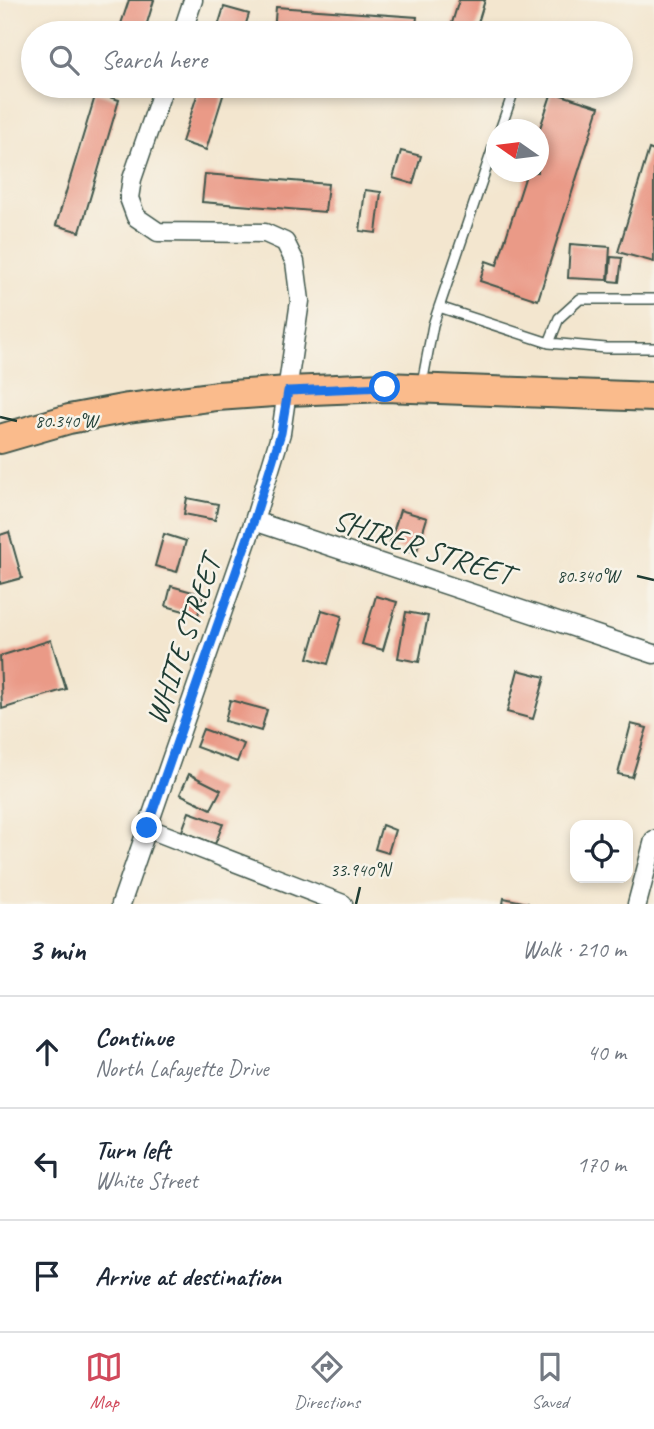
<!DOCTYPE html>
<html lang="en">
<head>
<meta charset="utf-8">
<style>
  :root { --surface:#fff; --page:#f2f2f3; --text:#1f2937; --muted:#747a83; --line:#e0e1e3; --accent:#d1495b }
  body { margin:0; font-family:Caveat,sans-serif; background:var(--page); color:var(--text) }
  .controls { position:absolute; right:21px; bottom:21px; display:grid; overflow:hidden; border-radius:14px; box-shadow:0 4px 10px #0003 }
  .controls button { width:63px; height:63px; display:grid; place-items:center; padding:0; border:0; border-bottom:2px solid var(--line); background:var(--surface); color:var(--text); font:35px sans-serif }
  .compass { position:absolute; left:486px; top:119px; width:63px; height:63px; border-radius:50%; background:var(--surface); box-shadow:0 4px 10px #0003; rotate:284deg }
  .stop { position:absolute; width:21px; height:21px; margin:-16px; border:5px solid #1a73e8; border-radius:50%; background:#fff }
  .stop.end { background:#1a73e8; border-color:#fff; box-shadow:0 2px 7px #0008 }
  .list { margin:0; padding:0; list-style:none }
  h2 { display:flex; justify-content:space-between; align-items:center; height:91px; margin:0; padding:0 28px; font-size:30px }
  h2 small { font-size:23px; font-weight:400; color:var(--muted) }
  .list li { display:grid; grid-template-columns:46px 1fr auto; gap:21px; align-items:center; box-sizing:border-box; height:112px; padding:0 28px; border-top:2px solid var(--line) }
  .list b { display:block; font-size:26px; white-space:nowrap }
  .list p { margin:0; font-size:23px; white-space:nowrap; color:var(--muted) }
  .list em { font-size:23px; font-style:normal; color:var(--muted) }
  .icon { flex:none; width:38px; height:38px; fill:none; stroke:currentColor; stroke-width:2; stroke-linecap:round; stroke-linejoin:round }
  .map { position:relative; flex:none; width:654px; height:904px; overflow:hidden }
  .search { position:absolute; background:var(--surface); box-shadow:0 4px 10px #0003; left:21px; right:21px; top:21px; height:77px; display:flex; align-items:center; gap:18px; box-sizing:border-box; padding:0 24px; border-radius:38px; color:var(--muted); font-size:26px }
  .sheet { height:427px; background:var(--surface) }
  nav { display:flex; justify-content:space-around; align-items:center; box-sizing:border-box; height:98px; border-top:2px solid var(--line); background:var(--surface); font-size:19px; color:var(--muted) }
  nav a { display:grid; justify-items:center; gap:4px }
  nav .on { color:var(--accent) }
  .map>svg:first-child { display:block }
</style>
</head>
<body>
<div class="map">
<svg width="654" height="904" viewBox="0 0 654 904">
  <rect width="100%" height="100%" fill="#f7f3e8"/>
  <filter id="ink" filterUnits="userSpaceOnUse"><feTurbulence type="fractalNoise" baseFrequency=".0143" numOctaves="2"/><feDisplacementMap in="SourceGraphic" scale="14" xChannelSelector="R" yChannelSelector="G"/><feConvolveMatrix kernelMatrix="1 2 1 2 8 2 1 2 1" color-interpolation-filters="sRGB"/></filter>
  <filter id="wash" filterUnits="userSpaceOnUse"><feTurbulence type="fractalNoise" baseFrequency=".00686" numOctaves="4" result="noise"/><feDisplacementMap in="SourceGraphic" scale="28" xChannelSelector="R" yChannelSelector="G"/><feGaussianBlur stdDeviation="1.57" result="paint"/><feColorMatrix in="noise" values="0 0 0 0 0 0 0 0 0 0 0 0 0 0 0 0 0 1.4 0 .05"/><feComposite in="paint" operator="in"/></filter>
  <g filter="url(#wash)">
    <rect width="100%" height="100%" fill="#f3e6cf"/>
    <g id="blocks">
      <path fill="#ea9a87" d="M129 0H154L144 33H118Z
        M459 0H485L475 33H449Z
        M224 7 249 14 243 33H216Z
        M276 7 417 17 415 33H274Z
        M200 86H226L206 150 182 142Z
        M552 92 599 107 538 300 480 281 486 261 497 265 527 172H538V134Z
        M96 93 119 100 80 232 56 225Z
        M649 149 654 151V262L618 252Z
        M401 151 421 156 413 184 393 178Z
        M205 174 328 184 325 212 202 202Z
        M365 190 381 192 376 233 360 231Z
        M570 244 610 247 608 280 568 278Z
        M611 257 622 258 619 282 609 281Z
        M187 498 218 504 215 520 184 514Z
        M400 510 427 518 416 554 389 546Z
        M9 532 22 578 0 584V535Z
        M164 534 186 541 177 572 155 566Z
        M171 586 203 595 198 615 166 606Z
        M376 596 397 602 383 650 362 644Z
        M322 610 342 616 328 664 308 658Z
        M406 612 428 616 419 662 398 658Z
        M51 640 66 689 2 709 0 656Z
        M518 670 545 677 533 719 507 712Z
        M230 700 267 710 261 731 225 721Z
        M631 724 647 728 632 777 618 774Z
        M203 729 244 744 237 762 196 747Z
        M189 774 221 790 211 809 180 794Z
        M189 812 223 824 215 844 182 831Z
        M382 825 395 830 388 853 375 849Z
        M504 898 528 903V904H503Z"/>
    </g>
  </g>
  <g filter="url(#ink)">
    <use href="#blocks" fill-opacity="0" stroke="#3f564b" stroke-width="2"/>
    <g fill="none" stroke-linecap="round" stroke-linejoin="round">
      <g stroke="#3f564b" stroke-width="12">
        <path id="lane" d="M500 130 513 93
          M439 307 549 343 606 348H654
          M549 343 559 318 580 299H654
          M422 384 433 325 496 139"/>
      </g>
      <g stroke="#3f564b" stroke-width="21">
        <path id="street" d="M182 33 193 0
          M254 521 654 654
          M147 828 343 904
          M121 904 254 521 281 433 300 301 295 262 285 242 265 233 158 232 136 217 129 198 132 179 164 86
          M637 904 654 840"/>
      </g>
      <g stroke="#3f564b" stroke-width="32">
        <path id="primary" d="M0 439 69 419 128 408 217 396 288 391 385 387 654 397"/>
      </g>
      <use href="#lane" stroke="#fff" stroke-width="9"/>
      <use href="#street" stroke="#fff" stroke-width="18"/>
      <use href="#primary" stroke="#fabb8c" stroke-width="28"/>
    </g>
  </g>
  <g fill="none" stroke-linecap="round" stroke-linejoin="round" filter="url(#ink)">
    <path stroke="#1a73e8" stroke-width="9" d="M147 828 254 520 281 433 288 391 385 387"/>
  </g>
  <path fill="none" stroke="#1f3d34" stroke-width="2.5" d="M0 417 17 421M637 576 654 580M356 904 360 887"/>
  <g text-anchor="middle" stroke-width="5" stroke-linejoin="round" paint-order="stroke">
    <g font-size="30" fill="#1f3d34" stroke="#f7f3e8">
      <text transform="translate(423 547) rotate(18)" y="10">SHIRER STREET</text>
      <text transform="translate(183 640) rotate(-71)" y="10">WHITE STREET</text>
    </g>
  </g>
  <g font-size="18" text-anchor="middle" fill="#1f3d34" stroke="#f7f3e8" stroke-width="5" stroke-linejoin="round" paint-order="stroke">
    <text x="66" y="427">80.340°W</text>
    <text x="588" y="582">80.340°W</text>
    <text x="360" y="876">33.940°N</text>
  </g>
</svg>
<div class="controls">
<button><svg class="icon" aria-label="locate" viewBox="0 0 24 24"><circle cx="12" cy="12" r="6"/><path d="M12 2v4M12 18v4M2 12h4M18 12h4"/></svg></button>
</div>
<svg class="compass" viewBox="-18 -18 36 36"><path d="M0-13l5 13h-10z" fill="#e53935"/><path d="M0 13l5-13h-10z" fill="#747a83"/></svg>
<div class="stop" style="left:385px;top:387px"></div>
<div class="stop end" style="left:147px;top:828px"></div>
<div class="search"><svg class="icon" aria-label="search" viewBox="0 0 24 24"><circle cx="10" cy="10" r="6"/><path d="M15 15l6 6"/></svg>Search here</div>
</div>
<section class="sheet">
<h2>3 min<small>Walk · 210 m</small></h2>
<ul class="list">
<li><svg class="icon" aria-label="ahead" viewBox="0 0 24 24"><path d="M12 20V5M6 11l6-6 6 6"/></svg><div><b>Continue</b><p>North Lafayette Drive</p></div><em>40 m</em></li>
<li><svg class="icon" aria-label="left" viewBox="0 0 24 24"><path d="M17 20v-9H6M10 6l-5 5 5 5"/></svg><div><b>Turn left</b><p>White Street</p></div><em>170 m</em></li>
<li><svg class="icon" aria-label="arrive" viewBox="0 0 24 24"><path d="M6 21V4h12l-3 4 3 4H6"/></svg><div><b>Arrive at destination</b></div></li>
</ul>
</section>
<nav>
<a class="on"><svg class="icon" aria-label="map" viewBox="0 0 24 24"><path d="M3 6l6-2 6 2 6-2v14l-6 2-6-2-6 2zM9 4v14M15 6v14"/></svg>Map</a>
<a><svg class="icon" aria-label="directions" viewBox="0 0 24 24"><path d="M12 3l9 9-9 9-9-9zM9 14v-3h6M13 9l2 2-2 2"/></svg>Directions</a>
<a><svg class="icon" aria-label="saved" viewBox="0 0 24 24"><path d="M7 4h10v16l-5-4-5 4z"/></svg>Saved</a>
</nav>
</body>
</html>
